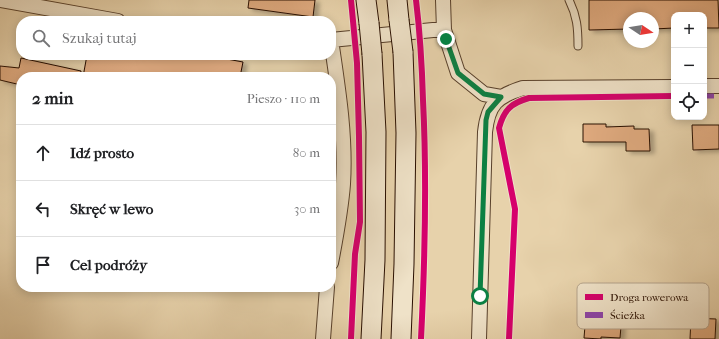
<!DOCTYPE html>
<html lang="pl">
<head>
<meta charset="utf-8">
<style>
  :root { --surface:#fff; --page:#f6f6f6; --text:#202124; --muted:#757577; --line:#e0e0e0 }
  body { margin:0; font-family:"IM FELL French Canon",serif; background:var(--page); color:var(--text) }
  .controls { position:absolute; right:12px; top:12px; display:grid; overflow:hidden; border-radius:8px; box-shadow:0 2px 10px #0003 }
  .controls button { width:36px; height:36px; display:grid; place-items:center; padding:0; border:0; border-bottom:1px solid var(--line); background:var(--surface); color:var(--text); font:20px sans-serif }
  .compass { position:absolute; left:623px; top:12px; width:36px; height:36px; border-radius:50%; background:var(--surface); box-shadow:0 2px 10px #0003; rotate:102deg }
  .stop { position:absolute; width:12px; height:12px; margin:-9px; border:3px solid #0b8043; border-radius:50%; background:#fff }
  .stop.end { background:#0b8043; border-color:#fff; box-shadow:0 1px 4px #0008 }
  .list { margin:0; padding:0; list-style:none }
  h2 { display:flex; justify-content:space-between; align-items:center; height:52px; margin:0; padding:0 16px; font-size:17px }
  h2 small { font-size:13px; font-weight:400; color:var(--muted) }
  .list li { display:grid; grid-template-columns:26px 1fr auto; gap:12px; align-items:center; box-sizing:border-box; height:56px; padding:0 16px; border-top:1px solid var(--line) }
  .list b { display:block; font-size:15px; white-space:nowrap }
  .list em { font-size:13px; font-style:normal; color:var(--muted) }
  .icon { flex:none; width:22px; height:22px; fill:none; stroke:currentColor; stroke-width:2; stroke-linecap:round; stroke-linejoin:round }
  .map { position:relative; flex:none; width:719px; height:339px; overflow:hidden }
  .search { position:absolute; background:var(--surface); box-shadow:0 2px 10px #0003; left:16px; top:16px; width:320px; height:44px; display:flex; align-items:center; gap:10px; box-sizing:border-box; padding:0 14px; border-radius:16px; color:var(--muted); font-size:15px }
  .panel { position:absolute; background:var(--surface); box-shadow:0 2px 10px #0003; left:16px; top:72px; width:320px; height:220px; border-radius:16px }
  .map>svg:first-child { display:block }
</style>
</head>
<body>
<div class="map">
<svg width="719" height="339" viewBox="0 0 719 339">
  <defs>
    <filter id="shadow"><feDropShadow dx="4.5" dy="2.5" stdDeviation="2" flood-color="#0004"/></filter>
  </defs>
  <rect width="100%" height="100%" fill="#e7d2ab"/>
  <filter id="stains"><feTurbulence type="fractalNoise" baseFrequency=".005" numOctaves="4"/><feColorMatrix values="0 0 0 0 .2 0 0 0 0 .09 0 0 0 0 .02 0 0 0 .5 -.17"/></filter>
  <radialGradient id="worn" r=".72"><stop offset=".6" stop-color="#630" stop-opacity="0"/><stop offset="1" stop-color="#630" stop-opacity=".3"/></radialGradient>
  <path fill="#dfaa7f" stroke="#290f00" filter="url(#shadow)" d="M249 0H315L313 17 248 8Z
    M589 0H718L719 28H704V15H674V28L653 29V18H629V29L589 30Z
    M87 55H205L243 62 240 77H83Z
    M21 58 81 71 80 77H21V85L0 80V66L19 68Z
    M583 124H606V127L634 126V129H649L650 151H626V142H583Z
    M692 125H719V149L693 150Z
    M602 312 622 314 620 338 601 337V339L584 338 586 314 601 315Z
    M691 318 716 319 715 339H690Z"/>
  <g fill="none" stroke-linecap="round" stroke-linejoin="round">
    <g stroke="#58402b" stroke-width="9">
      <path id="lane" d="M569 0C577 16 578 28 578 46"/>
    </g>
    <g stroke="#58402b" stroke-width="16">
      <path id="street" d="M1 0 118 21
        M443 0 444 30 458 73 484 94 501 97
        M331 40 433 30H444
        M704 86H719
        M331 263C336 237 341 211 343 184 346 136 338 87 331 40
        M323 339 327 287
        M479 339 485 132C488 104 497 96 523 88L674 87"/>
    </g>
    <g stroke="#290f00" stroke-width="21">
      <path id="secondary" d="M366 0 369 23
        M397 0 399 20
        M371 339 375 260 376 132 372 54
        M401 339 404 264 406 133 403 52"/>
    </g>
    <use href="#lane" stroke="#efe2c8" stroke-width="7"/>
    <use href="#street" stroke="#efe2c8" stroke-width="14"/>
    <use href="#secondary" stroke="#efe2c8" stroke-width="19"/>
    <g stroke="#290f00" stroke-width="21" stroke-linecap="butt">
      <path id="secondary-bridge" d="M399 20 403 52
        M369 23 372 54"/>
    </g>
    <use href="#secondary-bridge" stroke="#efe2c8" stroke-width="19"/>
    <path stroke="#8e44ad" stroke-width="5" stroke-dasharray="10 5" stroke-linecap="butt" d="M704 96H719"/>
    <g stroke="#efe2c8" stroke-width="8">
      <path id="cycleway" d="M351 0 357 63 359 137 360 222 355 254 351 339
        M416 0C420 33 422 66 423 100 427 179 425 259 421 339
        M509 339 515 209 499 128C504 110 511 103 529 98L674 96"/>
    </g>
    <use href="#cycleway" stroke="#d6006c" stroke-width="6"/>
  </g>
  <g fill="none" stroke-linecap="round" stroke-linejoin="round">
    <path stroke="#0b8043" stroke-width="5" d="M446 39 458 73 484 94 501 97 488 112 486 120 480 296"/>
  </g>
  <rect x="577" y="283" width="132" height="46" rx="6" fill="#efe2c8" stroke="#b4a38c" stroke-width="1"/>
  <rect x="585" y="294" width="18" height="6" fill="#d6006c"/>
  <rect x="585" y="312" width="18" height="6" fill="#8e44ad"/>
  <g font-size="11" fill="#290f00">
    <text x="610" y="301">Droga rowerowa</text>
    <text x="610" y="319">Ścieżka</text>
  </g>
  <rect width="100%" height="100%" filter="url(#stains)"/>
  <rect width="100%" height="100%" fill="url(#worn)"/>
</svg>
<div class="controls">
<button>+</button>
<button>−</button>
<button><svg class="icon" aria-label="locate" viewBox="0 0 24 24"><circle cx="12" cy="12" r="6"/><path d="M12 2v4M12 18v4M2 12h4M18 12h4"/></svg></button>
</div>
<svg class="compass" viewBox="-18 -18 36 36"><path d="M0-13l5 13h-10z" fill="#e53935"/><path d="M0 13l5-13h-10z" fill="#757577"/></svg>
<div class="stop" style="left:480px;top:296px"></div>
<div class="stop end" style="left:446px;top:39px"></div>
<div class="search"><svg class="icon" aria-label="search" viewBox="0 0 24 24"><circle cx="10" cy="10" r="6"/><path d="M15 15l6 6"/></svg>Szukaj tutaj</div>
<section class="panel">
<h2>2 min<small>Pieszo · 110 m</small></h2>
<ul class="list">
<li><svg class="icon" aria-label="ahead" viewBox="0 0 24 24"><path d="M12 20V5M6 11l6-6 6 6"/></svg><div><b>Idź prosto</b></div><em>80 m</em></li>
<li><svg class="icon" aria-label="left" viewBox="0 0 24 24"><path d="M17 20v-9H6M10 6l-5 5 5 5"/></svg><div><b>Skręć w lewo</b></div><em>30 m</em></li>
<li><svg class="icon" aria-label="arrive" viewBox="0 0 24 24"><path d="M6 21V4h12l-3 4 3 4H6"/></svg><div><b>Cel podróży</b></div></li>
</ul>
</section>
</div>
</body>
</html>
